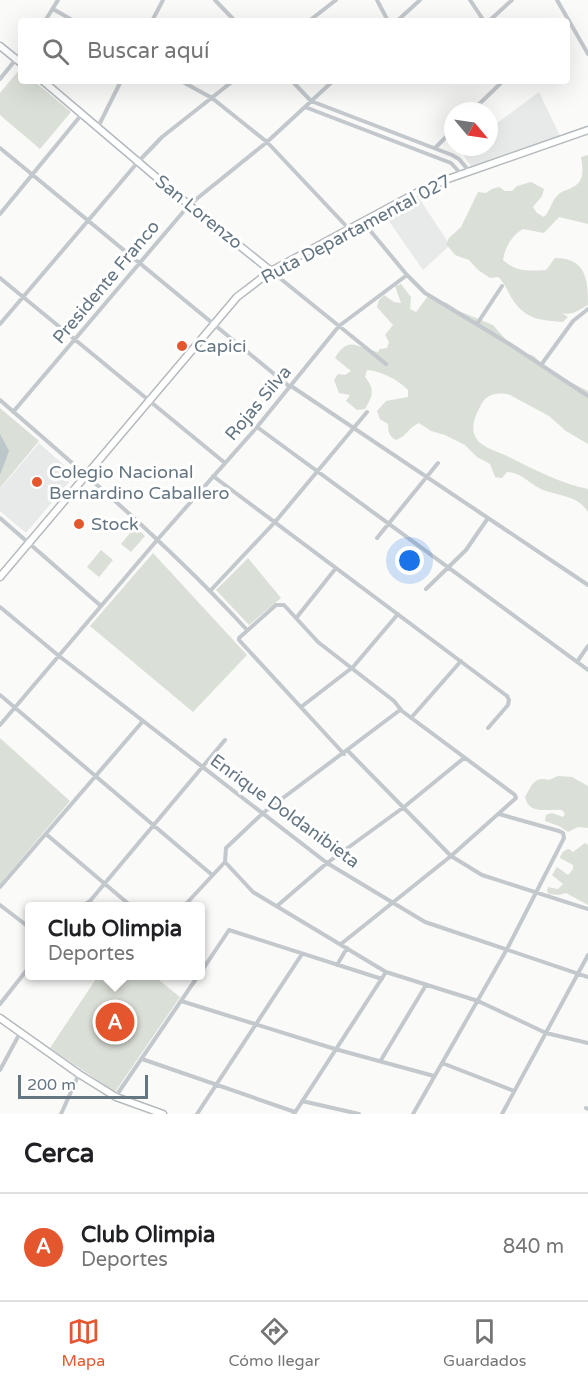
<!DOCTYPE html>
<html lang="es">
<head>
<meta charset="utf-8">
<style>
  :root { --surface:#fff; --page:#f2f2f2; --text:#202124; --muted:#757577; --line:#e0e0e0; --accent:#e4572e }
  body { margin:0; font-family:"Varela Round",sans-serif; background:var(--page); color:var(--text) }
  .compass { position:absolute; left:444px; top:102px; width:54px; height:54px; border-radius:50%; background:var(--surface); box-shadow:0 6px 24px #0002; rotate:119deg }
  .scale { position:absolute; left:18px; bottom:15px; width:130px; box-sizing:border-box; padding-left:6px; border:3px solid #657683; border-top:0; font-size:16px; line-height:21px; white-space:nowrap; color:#657683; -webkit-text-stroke:4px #fff; paint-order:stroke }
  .you { position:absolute; left:410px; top:561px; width:21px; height:21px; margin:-15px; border:4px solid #fff; border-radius:50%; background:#1a73e8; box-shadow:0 0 0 9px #1a73e833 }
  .badge { display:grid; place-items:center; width:39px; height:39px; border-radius:50%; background:var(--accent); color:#fff; font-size:20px; font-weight:700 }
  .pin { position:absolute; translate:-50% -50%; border:3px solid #fff; box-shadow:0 2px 6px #0006 }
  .popup { position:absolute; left:25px; top:902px; width:180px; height:78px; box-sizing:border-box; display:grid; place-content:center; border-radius:6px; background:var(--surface); filter:drop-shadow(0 2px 4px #0005); font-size:20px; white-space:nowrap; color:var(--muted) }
  .popup b { font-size:22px; color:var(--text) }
  .popup::after { content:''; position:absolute; left:50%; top:100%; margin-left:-12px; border:12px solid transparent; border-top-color:var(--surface) }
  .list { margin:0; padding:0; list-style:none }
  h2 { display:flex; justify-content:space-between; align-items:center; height:78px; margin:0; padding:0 24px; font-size:26px }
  h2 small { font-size:20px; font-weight:400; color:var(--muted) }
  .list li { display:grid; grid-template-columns:39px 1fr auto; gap:18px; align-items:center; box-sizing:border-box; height:108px; padding:0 24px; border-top:2px solid var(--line) }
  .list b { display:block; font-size:22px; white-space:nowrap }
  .list p { margin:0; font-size:20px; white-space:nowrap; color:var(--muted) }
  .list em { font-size:20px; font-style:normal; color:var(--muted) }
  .icon { flex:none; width:33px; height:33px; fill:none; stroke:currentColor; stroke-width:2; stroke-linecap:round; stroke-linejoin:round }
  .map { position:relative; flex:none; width:588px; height:1114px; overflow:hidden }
  .search { position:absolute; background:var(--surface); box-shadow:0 6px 24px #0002; left:18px; right:18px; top:18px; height:66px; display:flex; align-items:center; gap:15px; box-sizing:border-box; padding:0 21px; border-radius:6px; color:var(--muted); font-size:22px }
  .sheet { height:186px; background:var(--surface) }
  nav { display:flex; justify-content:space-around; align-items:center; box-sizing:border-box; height:84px; border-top:2px solid var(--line); background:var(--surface); font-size:16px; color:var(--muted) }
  nav a { display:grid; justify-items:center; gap:3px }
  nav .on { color:var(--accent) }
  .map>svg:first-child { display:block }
</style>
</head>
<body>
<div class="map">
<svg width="588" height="1114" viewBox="0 0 588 1114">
  <rect width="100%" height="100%" fill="#fafaf8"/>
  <path fill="#e8e9e9" d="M539 92 560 136 471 166 460 150 464 147H489V129Z
    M419 198 450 245 423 270 386 217Z
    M39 443 75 475 26 533 0 511V489Z"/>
  <path fill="#dadfd7" d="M20 69 21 81H34L71 112 40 149 0 115V93Z
    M588 155V224L559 217 544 233 523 229C512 235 505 247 503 260 516 272 529 271 546 270L555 258C587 258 588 281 588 305 579 310 572 316 562 313L568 317 563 322C540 320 525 320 511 297 507 290 504 282 498 277L490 278 478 270 469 260 455 255 446 244 449 238 461 227 478 192 486 193 492 189 499 187 505 191H512L517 186 531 182 544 189 542 196 533 207 537 213 544 217C551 210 551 200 560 193 564 190 569 190 573 187 585 181 583 168 581 157Z
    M401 284 411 297 410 309 416 312 428 296 434 300 447 303 459 311 493 325 515 350 534 356 550 372 588 391V444L566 431 549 416 510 395C500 392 488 393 482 403 477 412 469 427 476 438 482 448 497 451 507 456 533 469 559 483 588 489V512C578 495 557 496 541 489 529 484 521 472 507 472L502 478 495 477 490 464 477 457 465 445 445 435 431 431 419 423C409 427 406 437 396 440 389 436 388 432 388 424L380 419 377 411 386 401 408 397V390C398 380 382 371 367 370L365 377C375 389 373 396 365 409L357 410 346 401 350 395 339 393 334 380 338 374 345 375 351 371 335 358C349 334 358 349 378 352L380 349 387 348 389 342 385 335 393 325 377 307 379 300 384 295 394 302 401 303 395 286Z
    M0 408 39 441 0 488Z
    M135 527 145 536 131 552 121 544Z
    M101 550 113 560 99 577 87 567Z
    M153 553 247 655 193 712 90 626Z
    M248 558 281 598 249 625 216 590Z
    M0 738 70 801 0 884Z
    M558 776 572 777 588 786V828L578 827 568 832 559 826 545 821 546 815 552 813 563 817 565 814 562 810C548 808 529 816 525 797 532 785 534 776 549 780Z
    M585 843 588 845V905L566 893 559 895 549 894 547 891 548 887 558 889 563 884 552 875 557 867 568 875 573 869V865L560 858C561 853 564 850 569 849L573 852Z
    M98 976H154L180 997 115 1092 50 1048Z"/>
  <path fill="#bbc7cb" d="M0 434 9 451 0 475Z"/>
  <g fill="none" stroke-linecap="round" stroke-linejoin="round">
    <g stroke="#b3babf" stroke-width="9">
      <path id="secondary" d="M0 46 21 63
        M43 81 189 205 271 271"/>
    </g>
    <g stroke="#b5babe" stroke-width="9">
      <path id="primary" d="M0 577 237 297 271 271 420 191 448 179 588 130
        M0 1018 79 1074 116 1097 163 1114"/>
    </g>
    <path stroke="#c3c8cc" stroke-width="4" d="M215 0 235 21
      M377 0 388 21
      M470 0 484 21
      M557 0 588 54
      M53 9 74 21
      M45 21 58 0
      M152 21 163 0
      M309 21 336 0
      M397 21 420 0
      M489 21 512 0
      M0 79 21 53
      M181 81 212 98 267 142 349 229
      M292 81 311 101 452 155 459 159 469 171
      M426 81H428
      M305 107 451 163 461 174
      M472 111 503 81
      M98 127 121 81
      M0 148 290 387
      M435 148 453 130
      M0 214 82 114
      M363 222 407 275 425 293 511 345 588 396
      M271 271 386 364
      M0 278 225 463
      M0 324 138 162 162 137 233 81
      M477 324 502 286
      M541 365 573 321 588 309
      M291 386 588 585
      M0 400C85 474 171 547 247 630
      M13 412 189 205 267 142 333 81
      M257 427 588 670
      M213 476 507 696 509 700 508 705 488 728
      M0 518 101 606
      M377 538 438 463
      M426 589 466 550 488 518
      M211 590 275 522 367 412
      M0 607 59 656 327 863 425 922 588 977
      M297 617 336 568
      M577 662 588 646
      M0 695 211 874
      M301 707 353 667 398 614
      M411 718 461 661
      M0 725 158 539 257 427 339 326 407 275
      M348 751 451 856 482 875 588 909
      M46 834 131 906
      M225 862 226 848 263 813 400 710
      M0 887 143 721
      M0 905 30 928
      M83 906 90 901 225 740
      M184 906 225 862 253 892 386 972 478 1001 546 1033 588 1043
      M277 906 327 863 404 807 464 758
      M341 944 451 856 516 798 515 795 402 711 394 701 318 642 284 605H276L239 638V640L344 754
      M337 965 347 948
      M201 972 229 930 382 979
      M181 1001 335 1049 434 1076
      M0 1004 30 966
      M142 1059 295 1112
      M381 1060 426 985
      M442 1063 514 1091
      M0 1070 20 1033
      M116 1096 198 976
      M302 1101 359 1114
      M586 1108 588 1109
      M61 1114 79 1074
      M197 1114 302 954
      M294 1114 386 972
      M413 1114 507 949 564 838 563 833 559 831 499 814
      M502 1114 588 955"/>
    <use href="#secondary" stroke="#fff" stroke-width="6"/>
    <use href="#primary" stroke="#fff" stroke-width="6"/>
  </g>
  <g fill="#e4572e" stroke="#fff" stroke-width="2">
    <circle cx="182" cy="346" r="6"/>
    <circle cx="37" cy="482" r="6"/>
    <circle cx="79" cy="524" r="6"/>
  </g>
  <g text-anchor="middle" stroke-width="6" stroke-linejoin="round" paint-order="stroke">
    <g font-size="18" fill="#657683" stroke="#fff">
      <text transform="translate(199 212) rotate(39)" y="6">San Lorenzo</text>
      <text transform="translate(356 229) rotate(-28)" y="6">Ruta Departamental 027</text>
      <text transform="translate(106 282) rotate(-50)" y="6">Presidente Franco</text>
      <text transform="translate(258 403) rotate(-50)" y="6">Rojas Silva</text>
      <text transform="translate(285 811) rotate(36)" y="6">Enrique Doldanibieta</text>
    </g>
    <g font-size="18" fill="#657683" stroke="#fff" text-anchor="start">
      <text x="194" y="352">Capici</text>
      <text x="49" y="478">Colegio Nacional<tspan x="49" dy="21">Bernardino Caballero</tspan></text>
      <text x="91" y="530">Stock</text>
    </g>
  </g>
</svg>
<svg class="compass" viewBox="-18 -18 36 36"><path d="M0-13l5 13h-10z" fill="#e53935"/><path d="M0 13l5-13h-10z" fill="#757577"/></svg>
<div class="scale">200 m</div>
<div class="you"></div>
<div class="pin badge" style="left:115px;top:1022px">A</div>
<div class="popup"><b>Club Olimpia</b>Deportes</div>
<div class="search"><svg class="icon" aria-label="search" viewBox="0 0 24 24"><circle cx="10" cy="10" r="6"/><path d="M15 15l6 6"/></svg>Buscar aquí</div>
</div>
<section class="sheet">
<h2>Cerca<small></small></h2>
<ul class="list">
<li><span class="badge">A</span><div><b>Club Olimpia</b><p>Deportes</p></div><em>840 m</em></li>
</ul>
</section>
<nav>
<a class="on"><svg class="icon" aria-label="map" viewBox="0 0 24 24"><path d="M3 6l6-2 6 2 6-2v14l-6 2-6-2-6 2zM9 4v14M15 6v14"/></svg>Mapa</a>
<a><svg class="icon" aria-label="directions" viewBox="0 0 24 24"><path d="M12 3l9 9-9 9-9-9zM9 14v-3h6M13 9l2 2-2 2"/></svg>Cómo llegar</a>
<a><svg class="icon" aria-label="saved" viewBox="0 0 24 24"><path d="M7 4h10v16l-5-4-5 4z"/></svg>Guardados</a>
</nav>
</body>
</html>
